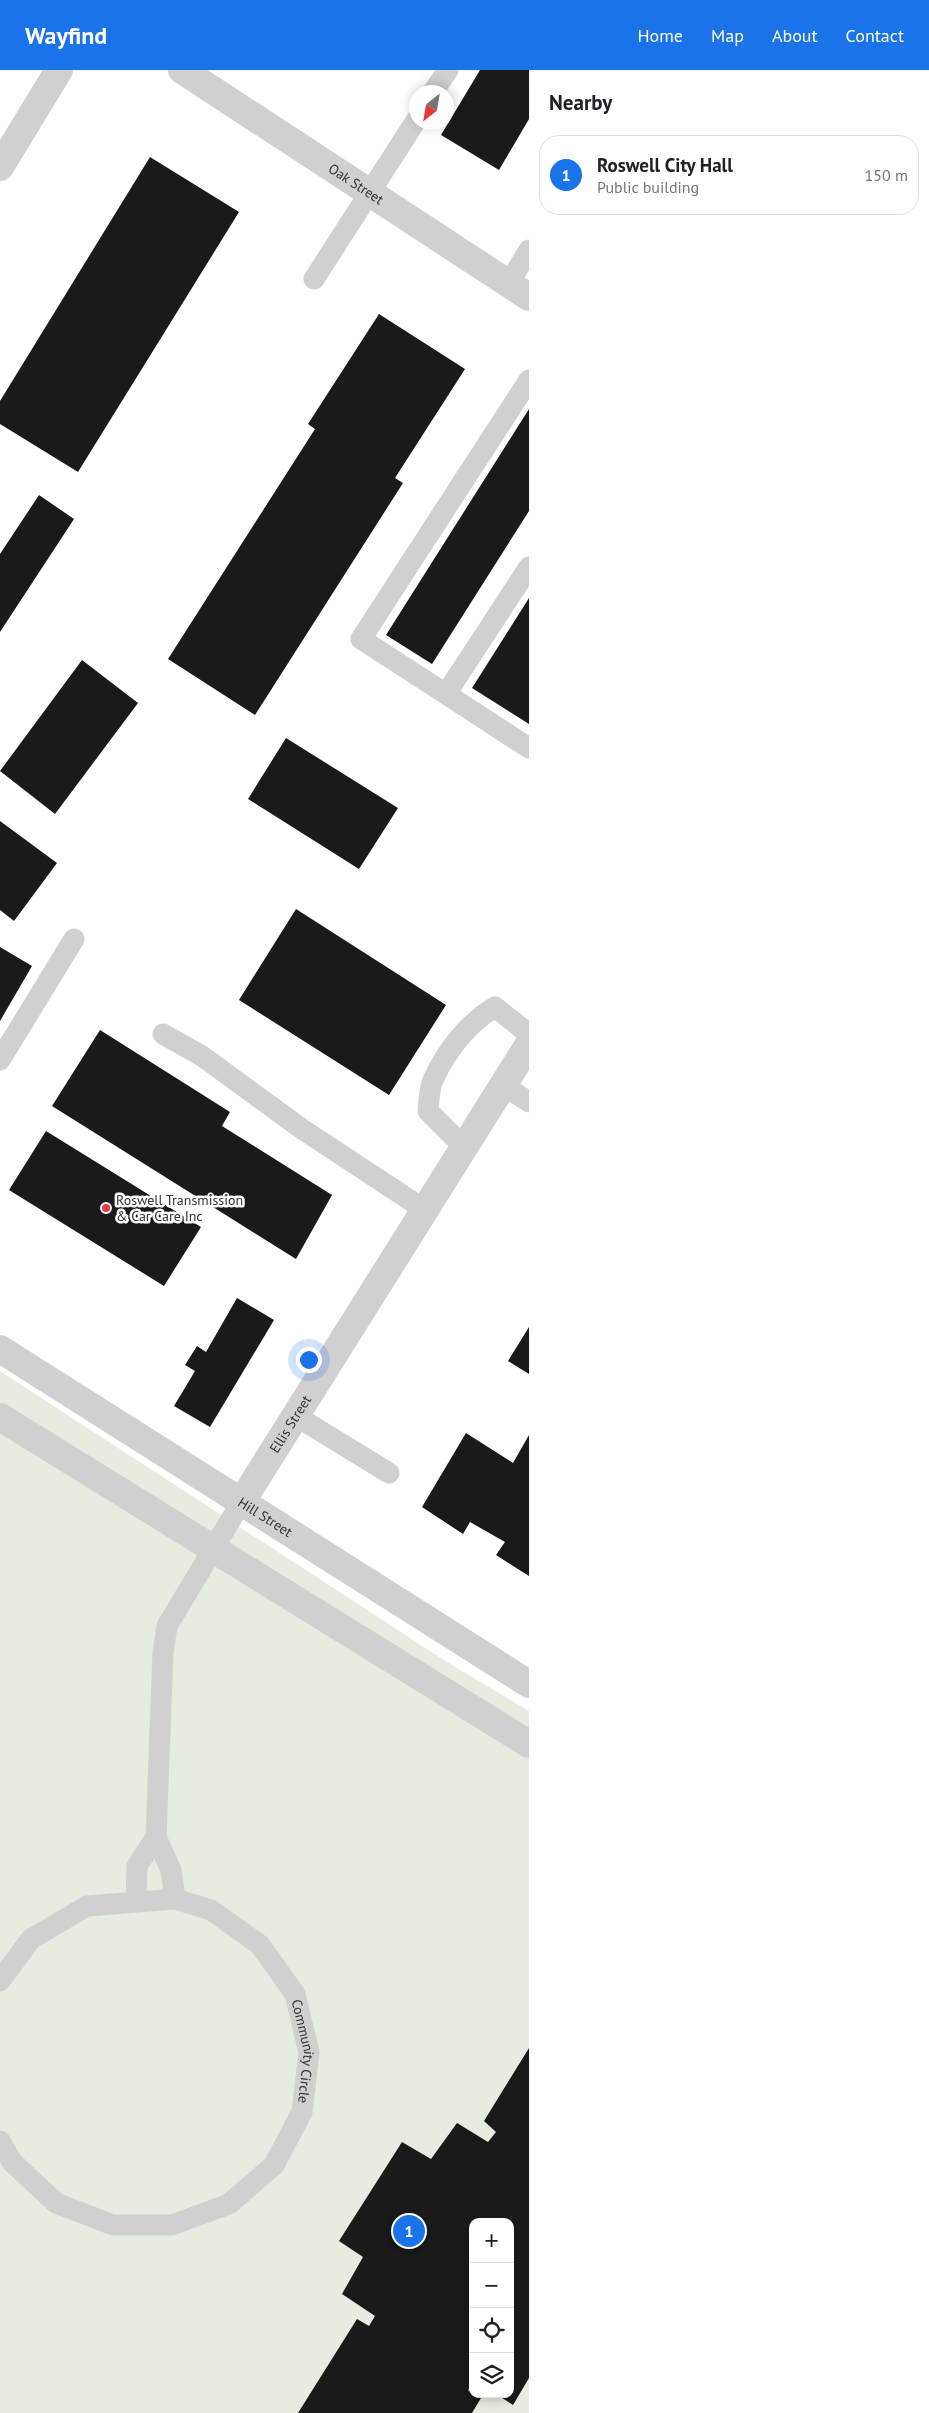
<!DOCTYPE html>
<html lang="en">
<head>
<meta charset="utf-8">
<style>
  :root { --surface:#fff; --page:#f6f6f6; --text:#202124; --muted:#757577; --line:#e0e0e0; --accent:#1a73e8 }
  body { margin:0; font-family:"PT Sans",sans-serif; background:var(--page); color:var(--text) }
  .controls { position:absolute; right:15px; bottom:15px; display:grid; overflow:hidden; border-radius:10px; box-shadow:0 2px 12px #0003 }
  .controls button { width:45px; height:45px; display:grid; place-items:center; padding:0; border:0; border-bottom:1px solid var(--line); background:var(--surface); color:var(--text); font:25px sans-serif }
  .compass { position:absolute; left:409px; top:15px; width:45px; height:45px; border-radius:50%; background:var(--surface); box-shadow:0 2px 12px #0003; rotate:211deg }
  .you { position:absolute; left:308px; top:1289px; width:18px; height:18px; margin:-12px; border:4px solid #fff; border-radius:50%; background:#1a73e8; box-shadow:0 0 0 8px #1a73e833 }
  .badge { display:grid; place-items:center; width:32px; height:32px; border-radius:50%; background:var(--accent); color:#fff; font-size:16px; font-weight:700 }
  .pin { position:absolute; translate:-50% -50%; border:2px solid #fff; box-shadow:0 1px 5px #0006 }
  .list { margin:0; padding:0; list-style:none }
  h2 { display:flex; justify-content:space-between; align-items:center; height:65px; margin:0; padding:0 20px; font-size:21px }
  h2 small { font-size:16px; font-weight:400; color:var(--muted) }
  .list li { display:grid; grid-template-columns:32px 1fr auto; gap:15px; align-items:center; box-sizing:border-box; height:80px; margin:0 10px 10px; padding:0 10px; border:1px solid var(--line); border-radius:20px }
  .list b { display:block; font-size:19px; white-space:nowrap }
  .list p { margin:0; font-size:16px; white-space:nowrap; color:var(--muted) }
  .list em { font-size:16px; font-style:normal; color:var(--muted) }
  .icon { flex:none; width:28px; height:28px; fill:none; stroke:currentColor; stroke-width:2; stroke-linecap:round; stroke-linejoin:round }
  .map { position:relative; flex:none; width:529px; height:2343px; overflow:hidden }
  header { display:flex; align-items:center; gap:30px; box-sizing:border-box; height:70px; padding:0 25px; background:var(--accent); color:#fff }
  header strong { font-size:24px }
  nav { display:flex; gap:28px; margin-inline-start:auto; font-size:18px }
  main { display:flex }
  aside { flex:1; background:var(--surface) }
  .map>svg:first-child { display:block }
</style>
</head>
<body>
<header>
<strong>Wayfind</strong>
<nav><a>Home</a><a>Map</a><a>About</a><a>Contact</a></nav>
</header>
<main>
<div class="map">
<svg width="529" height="2343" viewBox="0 0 529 2343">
  <rect width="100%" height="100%" fill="#fff"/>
  <path fill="#e6ecdf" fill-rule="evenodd" d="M0 1301 447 1592 529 1641V2343H0ZM473 2152H510V2324H473Z"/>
  <path fill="#1a1a1a" d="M480 0H529V49L499 100 441 65Z
    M150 87 239 142 78 402 0 354V331Z
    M379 244 465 299 395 408 403 413 255 645 168 589 315 359 308 354Z
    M529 339V441L432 594 386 565Z
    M39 425 74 449 0 562V484Z
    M529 528V654L472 618Z
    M82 590 138 633 55 744 0 701Z
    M286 668 398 738 359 799 248 729Z
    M0 751 57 793 14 851 0 840Z
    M296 839 446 935 389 1025 239 930Z
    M0 877 32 896 0 951Z
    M100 960 230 1042 222 1056 332 1125 296 1189 52 1036Z
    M46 1061 201 1157 164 1216 9 1120Z
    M237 1228 274 1250 210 1357 174 1336 195 1301 185 1295 197 1276 206 1282Z
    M529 1257V1304L508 1291Z
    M466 1363 513 1393 529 1365V1506L496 1485 505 1472 470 1452 463 1464 422 1437Z
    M529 1978V2308L513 2335 496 2324H510V2152H473V2314L468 2320 481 2328 472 2343H298L357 2249 369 2256 375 2246 342 2224 363 2187 339 2171 402 2072 431 2089 457 2053 488 2072 496 2062 484 2051Z"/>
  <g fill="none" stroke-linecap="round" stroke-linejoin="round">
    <g stroke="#d0d0d0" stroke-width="21">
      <path d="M433 22 448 0"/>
      <path d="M314 209 417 49"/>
      <path d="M509 213 529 180"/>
      <path d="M529 497 446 624 529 678"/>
      <path d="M446 624 361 569 529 310"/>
      <path d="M163 964 202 986 302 1059 425 1140"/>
      <path d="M0 990 74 869"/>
      <path d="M503 1015 529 1032"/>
      <path d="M464 1077 428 1041C429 1032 429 1019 433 1010 446 981 468 953 495 937L529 964"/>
      <path d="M296 1346 389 1403"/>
      <path d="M175 1829 171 1800 156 1767 163 1582 167 1556 242 1431"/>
      <path d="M136 1831 137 1796 156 1767"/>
      <path id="s1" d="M0 1911 31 1869 87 1836 175 1829 211 1840 260 1875 295 1924 309 1982 302 2042 274 2095 229 2134 172 2155H113L56 2133 12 2092 0 2071"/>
    </g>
    <g stroke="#d0d0d0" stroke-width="28">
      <path id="s2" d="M182 0 529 227"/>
      <path d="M0 97 59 0"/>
      <path id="s3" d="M0 1279 529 1614"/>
      <path d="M0 1347 529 1674"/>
      <path id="s4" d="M242 1431 529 974"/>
    </g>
  </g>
  <circle fill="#e63946" stroke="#fff" stroke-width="2" cx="106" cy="1138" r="5"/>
  <g text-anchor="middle" stroke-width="5" stroke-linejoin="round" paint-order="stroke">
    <g font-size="14" fill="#333" stroke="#fff">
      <text dy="5" stroke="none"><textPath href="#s2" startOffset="208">Oak Street</textPath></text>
      <text dy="5" stroke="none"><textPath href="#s4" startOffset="91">Ellis Street</textPath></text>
      <text dy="5" stroke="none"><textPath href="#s3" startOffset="314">Hill Street</textPath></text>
      <text dy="5" stroke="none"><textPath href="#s1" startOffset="422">Community Circle</textPath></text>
    </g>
    <g font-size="14" fill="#333" stroke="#fff" text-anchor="start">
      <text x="116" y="1135">Roswell Transmission<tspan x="116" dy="16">&amp; Car Care Inc</tspan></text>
    </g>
  </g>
</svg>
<div class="controls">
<button>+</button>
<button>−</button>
<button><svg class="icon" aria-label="locate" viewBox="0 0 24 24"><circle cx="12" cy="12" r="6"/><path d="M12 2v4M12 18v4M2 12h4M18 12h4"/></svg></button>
<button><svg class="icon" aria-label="layers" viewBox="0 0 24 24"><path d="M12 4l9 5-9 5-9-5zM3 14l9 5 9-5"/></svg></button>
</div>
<svg class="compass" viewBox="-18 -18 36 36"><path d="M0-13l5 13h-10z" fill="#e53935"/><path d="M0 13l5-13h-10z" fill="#757577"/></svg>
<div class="you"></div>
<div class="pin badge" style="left:409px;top:2161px">1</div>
</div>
<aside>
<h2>Nearby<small></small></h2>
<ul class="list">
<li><span class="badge">1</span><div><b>Roswell City Hall</b><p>Public building</p></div><em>150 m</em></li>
</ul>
</aside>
</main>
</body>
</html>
